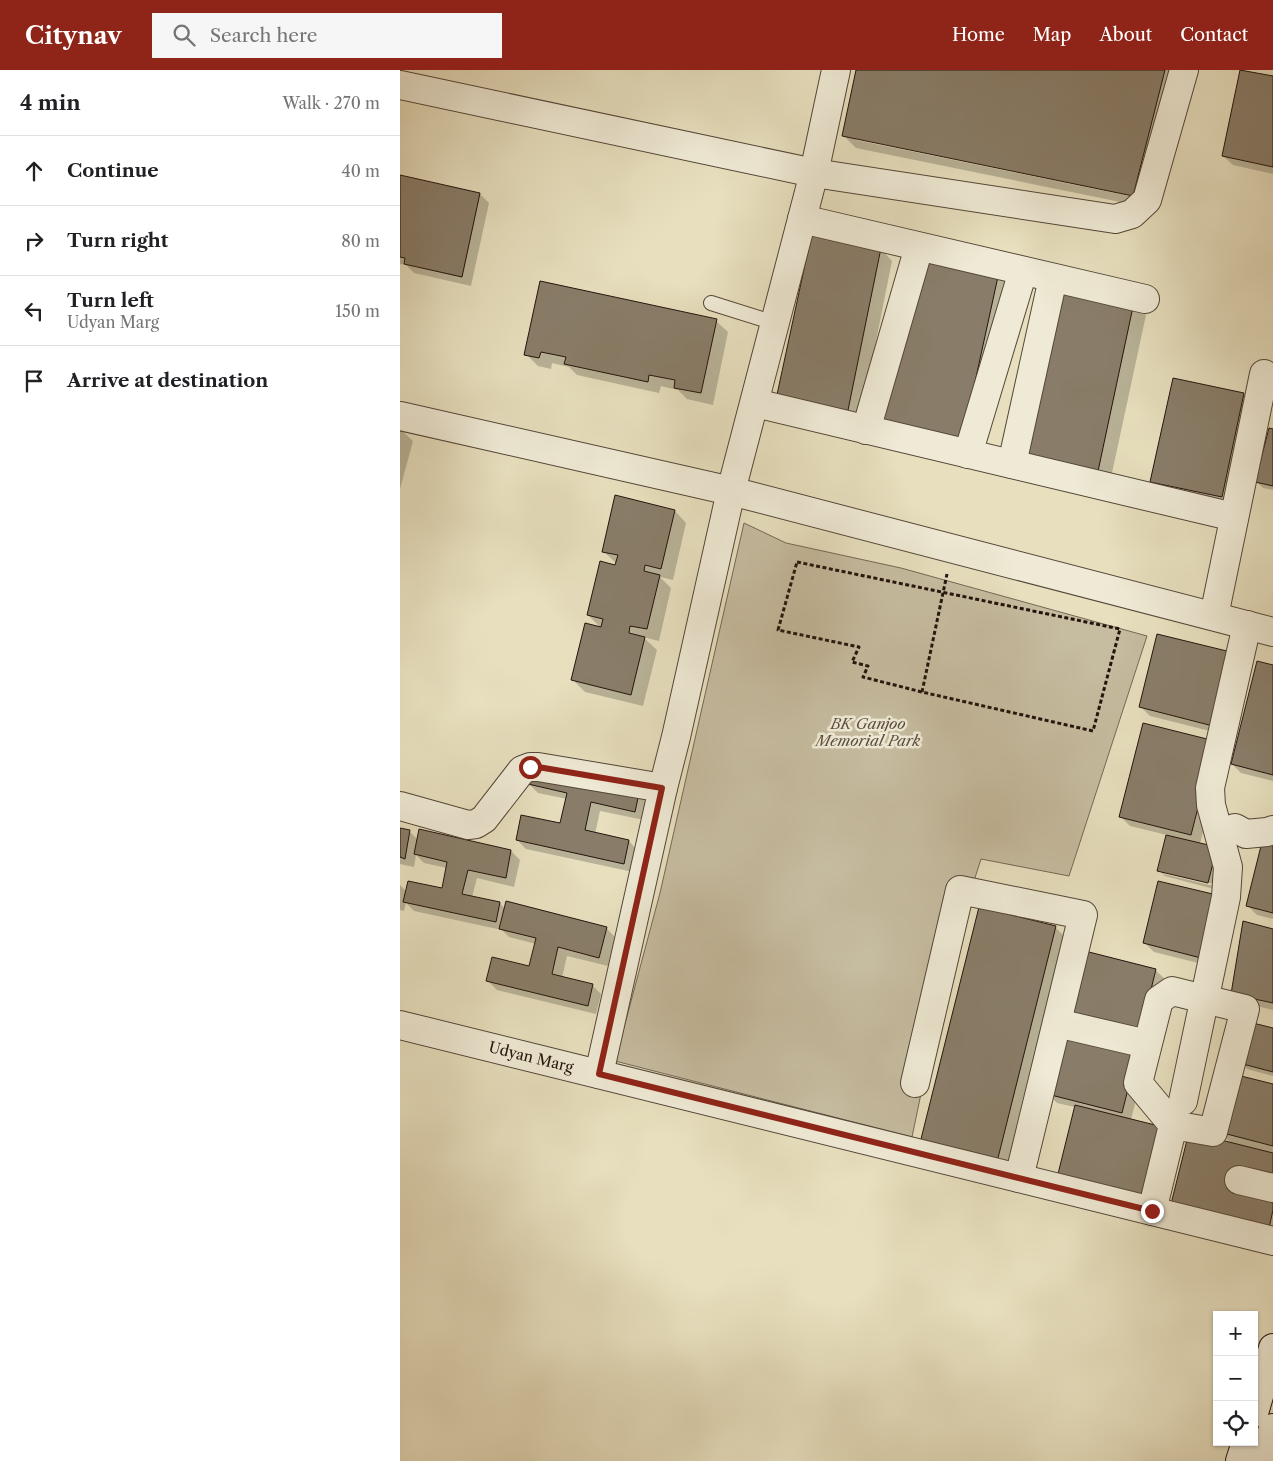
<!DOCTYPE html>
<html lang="en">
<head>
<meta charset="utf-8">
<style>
  :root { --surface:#fff; --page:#f6f6f6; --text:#202124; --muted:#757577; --line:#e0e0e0; --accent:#8f2418 }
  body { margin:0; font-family:"Libre Caslon Text",serif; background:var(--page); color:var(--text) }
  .controls { position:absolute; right:15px; bottom:15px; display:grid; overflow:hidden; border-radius:0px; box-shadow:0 1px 4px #0004 }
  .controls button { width:45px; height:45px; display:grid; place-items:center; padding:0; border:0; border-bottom:1px solid var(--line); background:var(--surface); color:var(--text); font:25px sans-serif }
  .stop { position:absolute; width:15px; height:15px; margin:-11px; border:4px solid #8f2418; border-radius:50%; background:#fff }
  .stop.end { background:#8f2418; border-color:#fff; box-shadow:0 1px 5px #0008 }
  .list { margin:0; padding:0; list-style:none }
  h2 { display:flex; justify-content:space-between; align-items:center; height:65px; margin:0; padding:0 20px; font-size:21px }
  h2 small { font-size:16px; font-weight:400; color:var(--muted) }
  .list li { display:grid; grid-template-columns:32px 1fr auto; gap:15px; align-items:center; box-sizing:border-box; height:70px; padding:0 20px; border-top:1px solid var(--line) }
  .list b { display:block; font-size:19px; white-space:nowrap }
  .list p { margin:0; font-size:16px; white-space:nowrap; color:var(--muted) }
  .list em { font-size:16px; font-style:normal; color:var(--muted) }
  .icon { flex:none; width:28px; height:28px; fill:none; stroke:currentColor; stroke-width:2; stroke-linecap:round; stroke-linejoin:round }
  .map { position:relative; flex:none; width:873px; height:1391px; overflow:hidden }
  header { display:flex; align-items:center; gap:30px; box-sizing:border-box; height:70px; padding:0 25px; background:var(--accent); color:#fff }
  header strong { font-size:24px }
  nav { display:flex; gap:28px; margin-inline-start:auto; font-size:18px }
  .search { width:350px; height:45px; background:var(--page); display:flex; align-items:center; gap:12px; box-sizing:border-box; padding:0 18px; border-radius:0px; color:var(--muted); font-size:19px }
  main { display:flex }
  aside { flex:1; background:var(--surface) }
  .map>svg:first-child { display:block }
</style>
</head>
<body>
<header>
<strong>Citynav</strong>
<div class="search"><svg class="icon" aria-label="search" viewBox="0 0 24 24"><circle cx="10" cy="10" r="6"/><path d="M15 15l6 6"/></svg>Search here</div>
<nav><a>Home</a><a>Map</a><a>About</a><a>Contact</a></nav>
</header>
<main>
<aside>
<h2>4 min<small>Walk · 270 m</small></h2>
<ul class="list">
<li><svg class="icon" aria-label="ahead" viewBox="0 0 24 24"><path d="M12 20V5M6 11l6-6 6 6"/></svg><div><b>Continue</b></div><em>40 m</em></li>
<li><svg class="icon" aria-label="right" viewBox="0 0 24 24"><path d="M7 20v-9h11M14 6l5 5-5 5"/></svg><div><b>Turn right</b></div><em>80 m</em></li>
<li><svg class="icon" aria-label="left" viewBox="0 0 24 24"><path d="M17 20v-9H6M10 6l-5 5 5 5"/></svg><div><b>Turn left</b><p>Udyan Marg</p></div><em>150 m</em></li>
<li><svg class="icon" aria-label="arrive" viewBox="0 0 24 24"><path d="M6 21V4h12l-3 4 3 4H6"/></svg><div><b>Arrive at destination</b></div></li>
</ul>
</aside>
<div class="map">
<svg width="873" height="1391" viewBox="0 0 873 1391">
  <rect width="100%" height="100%" fill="#e7dfbe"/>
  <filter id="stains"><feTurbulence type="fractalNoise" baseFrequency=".004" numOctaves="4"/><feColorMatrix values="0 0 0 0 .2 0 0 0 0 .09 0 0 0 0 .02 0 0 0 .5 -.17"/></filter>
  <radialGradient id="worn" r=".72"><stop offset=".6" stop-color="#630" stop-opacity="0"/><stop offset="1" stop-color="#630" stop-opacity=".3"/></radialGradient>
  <path fill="#c6bca0" stroke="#746856" d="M344 453 386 473 501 498 747 566 669 806 581 789 549 889 512 1067 215 991 260 823Z"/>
  <path fill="#0003" fill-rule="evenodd" d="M458 0H779L745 137 456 78 444 66ZM456 68 739 126V128L456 70Z
    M873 7V104L833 95 823 86Z
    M0 107 80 124 89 133 71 216 14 203 6 195 0 194Z
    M481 179 492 191 458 361 388 345Z
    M598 203 610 215 573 388 481 358Z
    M734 233 746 245 709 417 640 402Z
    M316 251 328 262 313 335 287 329 278 320 261 316 259 323 177 305 169 297 152 293 151 299 138 296 126 284Z
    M843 325 853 334 831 436 761 420 752 411Z
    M0 359 13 371 0 419Z
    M873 360V420L863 418 857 412Z
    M275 441 286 453 273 510 260 507 271 518 259 571 243 567 257 580 243 636 185 622 173 610 202 559 188 545 217 494 203 481Z
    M758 566 822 664 750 646 741 637Z
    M873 596V711L841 703 832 694Z
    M743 654 814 672 823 681 800 774 816 778 822 784 814 819 765 806 759 800 767 765 730 756 721 747ZM764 801 814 814V816L764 804Z
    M129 714 251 719 244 750 200 741 195 764 229 771 238 781 233 802 126 779 117 770 161 755 167 729 138 723Z
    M0 759 10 762 18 770 111 781 120 790 114 817 77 808 72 827 100 833 105 839 206 858 215 867 208 896 167 886 162 908 192 915 201 924 196 944 97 920 88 911 130 898 136 874 109 867 102 860 14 841 6 833 4 841 0 840V815L7 822 43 819 47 798 24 793 16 785 14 797 0 794Z
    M873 772V849L857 845 848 836Z
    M759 812 810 896 754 882 745 873Z
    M655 857 667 869 609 1104 522 1073Z
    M873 860V940L841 932Z
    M755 900 765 909 749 973 667 946Z
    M873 959V1006L847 999 841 993Z
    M746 989 731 1050 657 1033 648 1024Z
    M873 1015V1165L832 1074 820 1062Z"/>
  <path fill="#897d69" stroke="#23130c" d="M456 0H765L733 126 442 66Z
    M840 0 873 6V97L822 86Z
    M0 105 80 123 62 207 4 194 5 188 0 187Z
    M412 162 481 178 446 350 375 334Z
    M525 186 599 202 561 376 480 359Z
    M140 211 317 249 301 323 274 318 275 310 249 305 248 312 164 294 166 287 141 282 139 288 124 285Z
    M664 217 734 232 697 406 627 391Z
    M773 308 844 323 822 427 750 412Z
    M869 358 873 359V416L855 412Z
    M215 425 275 440 261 499 245 495 244 501 260 505 247 559 230 556 229 563 245 567 231 625 171 610 185 553 201 557 203 549 187 545 200 491 215 495 218 485 202 482Z
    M757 564 831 582 813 656 739 637Z
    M857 591 873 595V705L831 694Z
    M743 653 815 671 791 765 719 747Z
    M134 685 242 709 235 742 191 732 185 760 229 770 224 794 116 770 121 745 160 753 167 723 128 714Z
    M0 758 10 760 5 789 0 787Z
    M19 759 111 780 106 808 68 800 62 824 100 832 96 852 3 832 8 811 42 818 47 792 14 784Z
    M766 765 817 777 808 813 757 801Z
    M863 768 873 770V843L846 836Z
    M758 811 817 825 801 888 743 873Z
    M106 831 207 857 199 888 158 877 152 904 193 914 188 936 86 911 92 887 129 896 136 868 99 859Z
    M579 837 656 856 597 1092 520 1073Z
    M843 851 873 859V933L831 924Z
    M681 880 756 899 740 965 665 946Z
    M849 952 873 958V1002L839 993Z
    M663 960 738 979 722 1043 647 1024Z
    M833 1004 873 1014V1076L819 1062Z
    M675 1035 763 1057 745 1130 657 1108Z
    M789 1062 873 1083V1140L869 1158 771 1134Z"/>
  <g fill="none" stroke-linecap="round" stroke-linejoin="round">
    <g stroke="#544638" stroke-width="16">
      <path id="lane" d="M311 233 375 253"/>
    </g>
    <g stroke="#544638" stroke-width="30">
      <g id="street">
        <path d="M0 15 414 103 715 149 732 144 747 130 784 0"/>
        <path d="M402 149 745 229"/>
        <path d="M355 333 834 447"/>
        <path d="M0 346 331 421 873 562"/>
        <path d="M466 360 519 177"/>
        <path d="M568 384 623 201"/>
        <path d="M612 394 653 208"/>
        <path d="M814 546 864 304"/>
        <path d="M0 736 68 755 76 754 84 749 122 700 130 697H138L263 718"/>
        <path d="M835 758 846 764 867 762 873 760"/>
        <path d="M657 953 747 974"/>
        <path id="s1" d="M0 955 873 1171"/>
        <path d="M199 1004 263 718 276 667 331 421 414 103 436 0"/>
        <path d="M515 1013 560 820 683 845 619 1108"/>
        <path d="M783 1031 826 827 828 797 811 735 810 718 847 555"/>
        <path d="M839 1110 873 1118"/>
        <path d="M752 1141 773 1055 738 1013 759 930 772 921 845 939 813 1062 773 1055"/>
      </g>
    </g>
    <g stroke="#23130c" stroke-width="30">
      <path id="secondary" d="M854 1343 873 1278
        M840 1391 846 1372
        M863 1391 873 1358"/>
    </g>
    <path stroke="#23130c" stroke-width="3" stroke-dasharray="4 2.5" stroke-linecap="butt" d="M397 492 720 559 693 661 522 622 463 607 468 596 452 592 459 577 378 560Z
      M522 622 547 504"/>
    <use href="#lane" stroke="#efead5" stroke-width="14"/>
    <use href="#street" stroke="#efead5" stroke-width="28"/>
    <use href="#secondary" stroke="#efead5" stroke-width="28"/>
  </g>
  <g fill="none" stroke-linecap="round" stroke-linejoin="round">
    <path stroke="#8f2418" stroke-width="6" d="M130 697H138L262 718 199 1004 752 1141"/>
  </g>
  <g text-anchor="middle" stroke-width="5" stroke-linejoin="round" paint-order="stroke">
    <g font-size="15" font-style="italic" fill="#5c4e40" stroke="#efead5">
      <text x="468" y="659">BK Ganjoo<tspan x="468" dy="17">Memorial Park</tspan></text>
    </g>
    <g font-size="15" fill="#23130c" stroke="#efead5">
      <text dy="5" stroke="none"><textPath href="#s1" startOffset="135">Udyan Marg</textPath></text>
    </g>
  </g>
  <rect width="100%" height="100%" filter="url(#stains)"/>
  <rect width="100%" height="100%" fill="url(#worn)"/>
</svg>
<div class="controls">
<button>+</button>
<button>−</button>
<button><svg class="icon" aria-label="locate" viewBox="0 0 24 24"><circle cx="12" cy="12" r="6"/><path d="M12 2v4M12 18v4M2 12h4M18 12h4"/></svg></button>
</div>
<div class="stop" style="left:130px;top:697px"></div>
<div class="stop end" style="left:752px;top:1141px"></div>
</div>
</main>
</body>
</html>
